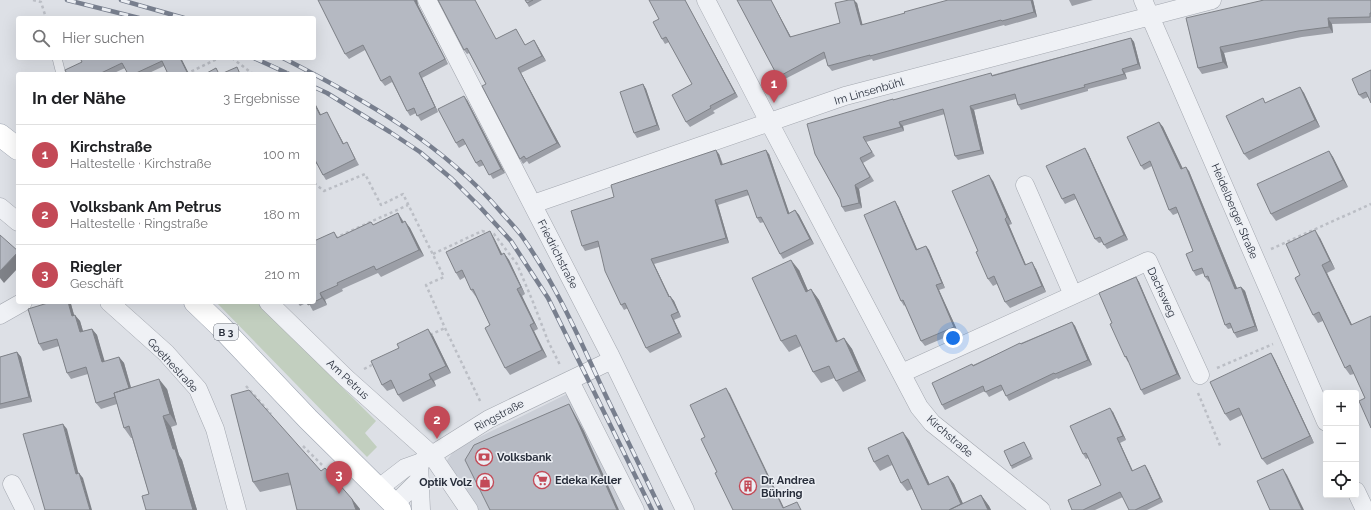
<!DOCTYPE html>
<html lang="de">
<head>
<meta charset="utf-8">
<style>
  :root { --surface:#fff; --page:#f2f2f2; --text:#202124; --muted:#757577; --line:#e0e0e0; --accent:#c34a57 }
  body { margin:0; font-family:Raleway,sans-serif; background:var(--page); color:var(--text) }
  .controls { position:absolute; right:12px; bottom:12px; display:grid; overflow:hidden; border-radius:4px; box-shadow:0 4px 16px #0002 }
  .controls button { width:36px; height:36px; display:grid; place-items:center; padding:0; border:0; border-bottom:1px solid var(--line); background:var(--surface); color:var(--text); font:20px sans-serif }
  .you { position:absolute; left:953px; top:338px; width:14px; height:14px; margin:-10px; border:3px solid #fff; border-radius:50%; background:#1a73e8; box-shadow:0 0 0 6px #1a73e833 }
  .badge { display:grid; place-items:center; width:26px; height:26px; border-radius:50%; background:var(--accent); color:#fff; font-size:13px; font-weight:700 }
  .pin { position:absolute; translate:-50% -33px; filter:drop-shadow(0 1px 2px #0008) }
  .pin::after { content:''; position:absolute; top:21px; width:14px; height:12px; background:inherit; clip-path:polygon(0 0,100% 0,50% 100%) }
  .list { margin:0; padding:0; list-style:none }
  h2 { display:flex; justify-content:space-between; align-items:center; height:52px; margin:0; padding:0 16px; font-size:17px }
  h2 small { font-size:13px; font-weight:400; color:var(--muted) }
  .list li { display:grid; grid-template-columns:26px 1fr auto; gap:12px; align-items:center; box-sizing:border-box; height:60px; padding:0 16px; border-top:1px solid var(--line) }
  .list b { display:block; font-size:15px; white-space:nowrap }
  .list p { margin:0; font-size:13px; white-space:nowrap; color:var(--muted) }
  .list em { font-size:13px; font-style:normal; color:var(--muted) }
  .icon { flex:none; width:22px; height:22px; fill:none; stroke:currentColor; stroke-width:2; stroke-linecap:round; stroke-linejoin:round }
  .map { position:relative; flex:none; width:1371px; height:510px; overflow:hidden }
  .search { position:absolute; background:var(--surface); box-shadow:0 4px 16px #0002; left:16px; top:16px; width:300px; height:44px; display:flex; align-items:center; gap:10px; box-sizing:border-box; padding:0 14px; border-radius:4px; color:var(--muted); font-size:15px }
  .panel { position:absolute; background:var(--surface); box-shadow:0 4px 16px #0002; left:16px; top:72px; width:300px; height:232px; border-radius:4px }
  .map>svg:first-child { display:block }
</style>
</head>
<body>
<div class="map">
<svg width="1371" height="510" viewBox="0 0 1371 510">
  <rect width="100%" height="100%" fill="#dde0e6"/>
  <path fill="#cbcfd7" d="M569 393 628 510H473L443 466 455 449Z"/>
  <path fill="#c2cfbf" d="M216 302H257L376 421 365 433 377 447 367 457Z"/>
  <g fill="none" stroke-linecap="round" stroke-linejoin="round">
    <g stroke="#a3a7af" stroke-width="10">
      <path id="service" d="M57 58 61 74"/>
    </g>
    <g stroke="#a3a7af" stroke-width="19">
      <path id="minor" d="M427 0 609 353 685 510
        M706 0 769 122 919 407 932 423 1041 510
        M1143 0 1326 422
        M1025 185 1073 295
        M533 204 845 96 1212 0
        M0 207 18 222
        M109 302 166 353 198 389 215 429 237 510
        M268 302 346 378 431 454 469 510
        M0 315 23 302
        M902 373 1148 261 1200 375
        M570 381 635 510
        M419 463 421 510
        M12 484 25 510
        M379 488 405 468 419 463 489 419 612 360
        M1356 491 1365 510
        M395 504 420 479"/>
    </g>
    <g stroke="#9da4b1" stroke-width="23">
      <path id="primary" d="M0 135 18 149
        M195 302 220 326 308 419 400 510"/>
    </g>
    <path stroke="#bbbec5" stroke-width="2.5" stroke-dasharray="3 3" stroke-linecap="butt" d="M33 0 41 2 46 18
      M232 58 253 74
      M186 74 219 58
      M314 183 324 191 365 174 381 205 403 194 444 277 426 285 445 328 481 403
      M335 238 408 205
      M1271 249 1371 204
      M433 254 482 231 494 234 517 264 533 302 548 341 560 365
      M430 335 445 328
      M1217 368 1273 344
      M364 369 374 364
      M246 386 271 414
      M1198 393 1221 448
      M303 446 322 465"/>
    <use href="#service" stroke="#eff1f5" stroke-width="9"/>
    <use href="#minor" stroke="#eff1f5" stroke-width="18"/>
    <use href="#primary" stroke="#fff" stroke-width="22"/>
    <g stroke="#787f8e" stroke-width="4.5">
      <path id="rail" d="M67 0 139 18
        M121 0 184 18
        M254 58 289 74
        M283 58C363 99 442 143 501 212 508 220 515 227 521 235 556 284 580 340 605 394 624 433 643 472 661 510
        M314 87 327 93 390 132 420 152 452 179 479 206 511 241 548 298 652 510"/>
    </g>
    <use href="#rail" stroke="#eceff4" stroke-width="3" stroke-dasharray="9" stroke-linecap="butt"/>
  </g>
  <path fill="#9c9fa7" d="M318 0H417L418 5 448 64 422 78 438 112 421 121 416 113 410 116 407 111 392 82 385 86 381 81 365 50 349 59 345 54Z
    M438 0 496 39 516 29 525 45 534 40 537 45 546 61 521 73 561 147 529 164 527 161 523 164 520 159 486 84 469 53 467 54 464 50Z
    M525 0H542L529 7Z
    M685 0 738 97 713 111 715 113 690 127 686 122 692 84 669 42 665 44 662 39Z
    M737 0H771L791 37 840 23 857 3 862 25 1033 0 1037 17 1005 26 1004 25 873 61 872 59 832 71 828 66 826 58 781 81 778 77Z
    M1069 0H1093L1072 6Z
    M1371 0V23L1332 24 1333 33 1302 37 1224 53 1228 68 1202 74 1198 68 1186 18Z
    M1131 38 1134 42 1141 69 1125 73 1127 79 1088 89V91L1021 110 1018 105 1016 99 974 110 984 154 958 160 955 156 945 114 903 126 904 131 866 142 875 156 863 163 874 181 859 189 862 208 845 212 842 207 840 199 815 154 894 100 992 75Z
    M181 58 189 74H168L164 66 147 74H128L125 68 112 74H67L82 62Z
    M1371 70 1368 97 1363 99 1359 95Z
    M643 84 646 89 660 130 637 138 634 133Z
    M1300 87 1304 93 1320 127 1249 160 1244 154 1266 103Z
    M467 100 505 173 493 179 484 165 479 167 476 163 466 144 459 148 456 143Z
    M314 102 321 115 327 112 330 118 344 144 350 148 359 165 326 180 323 175 317 164 314 165Z
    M1159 122 1163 127 1182 168 1189 171 1237 288 1241 287 1245 291 1258 331 1237 338 1234 333 1232 328 1228 329 1225 325 1210 281 1209 282 1205 277 1204 273 1196 276 1193 271V251L1178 213 1173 215 1169 210 1152 166 1144 170 1141 166Z
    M1329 151 1333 157 1348 187 1276 221 1271 214Z
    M1088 153 1128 240 1107 249 1102 242 1099 243 1095 239 1076 199 1065 204 1062 199Z
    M719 154 723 164 769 154 789 213 795 210 799 215 814 244 783 259 780 254 764 222 760 223 757 218 749 195 718 205 729 243 654 264 670 297V296L674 301 681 317 674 320 682 337 650 353 646 348 628 308 624 310 621 305 599 247 585 251 582 246 614 197Z
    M993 181 1012 224 1009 225 1026 265 1036 269 1046 292 1010 308 1005 302 997 284 993 286 988 279Z
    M898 206 917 249 926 246 929 250 945 288 939 290 958 332 925 346 921 341 905 305 904 306 901 301Z
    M398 213 404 222 410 228 424 256 381 277 378 273 342 289 343 291 325 300 327 305 313 311 308 302 300 306 297 302H314L334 232 338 238 371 222 373 225Z
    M490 231 494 238 502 254 504 253 509 260 525 294 522 296 538 329 534 331 547 357 510 375 505 368 490 325 476 297 471 290 465 277 460 280 456 273Z
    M1320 238 1335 269 1327 273 1352 325 1365 398 1354 374 1350 375 1345 368 1323 321 1318 323 1313 315Z
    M799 270 808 291 811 289 819 300 838 341 844 338 852 349 866 381 843 392 836 381 834 378 821 383 813 372 801 346 789 352 781 341Z
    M1136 277 1139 282 1181 379 1144 395 1141 390 1129 361 1128 362 1125 357Z
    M71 304 74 315 80 321 83 331 92 329 97 335 104 362 119 357 124 363 131 387 167 389 177 425 171 427 179 455 182 460 197 510H146L149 494 132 438H131L124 428 117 404 101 409 96 403 88 374 71 379 67 373 59 346 43 351 39 344Z
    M1072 322 1075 326 1092 365 1058 379 1057 378 1009 401 1003 390 989 397 985 391 945 410 942 405 973 365 1021 343Z
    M433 336 451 373 434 381 436 386 403 402 398 395 395 388 387 391 382 385Z
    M17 352 21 357 32 402 0 409V357Z
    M1271 353 1275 360 1314 443 1267 465 1262 459 1242 415 1230 421 1225 414Z
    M231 395 321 471 352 499 360 509 291 485 260 492 253 482Z
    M1113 412 1126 440 1120 443 1133 471 1145 465 1148 470 1163 502 1147 510H1129L1123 497 1095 510H1072L1101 485 1088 458 1086 459 1083 454Z
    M909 440 930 485 948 476 954 484 963 504 981 495 989 506 991 510H922L912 489 907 491 901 483 892 465 880 471 874 462Z
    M1024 442 1033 459 1012 469 1011 466Z"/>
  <path fill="#7f8288" d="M414 0H417L418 5 448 64 445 59Z
    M685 0 738 97 735 93Z
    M771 0 793 41 790 37Z
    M854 0 857 3 864 30 861 25Z
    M1031 0H1033L1037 17 1034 12Z
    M1328 18 1332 24 1333 33 1329 27Z
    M1131 38 1134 42 1141 69 1138 64Z
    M534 40 537 45 546 61 542 56Z
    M1220 47 1224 53 1228 68 1223 62Z
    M180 58H181L189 74H188Z
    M518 68 521 73 561 147 557 143Z
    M1122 69 1125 73 1127 79 1124 74Z
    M419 73 422 78 438 112 435 107Z
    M643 84 646 89 660 130 657 125Z
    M1300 87 1304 93 1320 127 1315 120Z
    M464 96 467 100 505 173 501 169Z
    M314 102 316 105 324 121 320 115 314 103Z
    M970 106 974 110 984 154 981 150Z
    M327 112 330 118 347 150 343 144Z
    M899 122 903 126 904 131 901 127Z
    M1159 122 1163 127 1185 173 1181 169Z
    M1085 148 1088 153 1128 240 1124 235Z
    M716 150 719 154 724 170 721 165Z
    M766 150 769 154 791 218 788 214Z
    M1329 151 1333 157 1348 187 1343 180Z
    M1186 167 1189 171 1239 293 1235 289Z
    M989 175 993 181 1012 224 1007 217Z
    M855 185 859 189 862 208 859 203Z
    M715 200 718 205 729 243 726 238Z
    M895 201 898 206 919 254 916 250Z
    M795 210 799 215 814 244 810 239Z
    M398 213 402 220 407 229 402 223Z
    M1005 219 1009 225 1029 272 1025 265Z
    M405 221 410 228 424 256 419 250Z
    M1315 230 1320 238 1335 269 1330 261Z
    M490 231 494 238 506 262 501 255Z
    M926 246 929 250 945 288 942 283Z
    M18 252V268L4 283 0 278V271Z
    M504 253 509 260 525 294 521 287Z
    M651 259 654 264 672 302 669 297Z
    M791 260 799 270 813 302 806 292Z
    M1032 262 1036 269 1046 292 1042 286Z
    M1322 265 1327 273 1356 333 1351 325Z
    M1136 277 1139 282 1181 379 1177 374Z
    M936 285 939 290 958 332 954 327Z
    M1241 287 1245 291 1258 331 1255 326Z
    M517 289 522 296 538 329 534 323Z
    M811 289 819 300 843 353 836 342Z
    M320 293 325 300 327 305 322 298Z
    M670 296 674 301 681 317 678 312Z
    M68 302H70L71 304 76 322 72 316Z
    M75 315 80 321 85 338 80 332Z
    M671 315 674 320 682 337 679 333Z
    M1072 322 1075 326 1092 365 1088 360Z
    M530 325 534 331 547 357 542 350Z
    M92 329 97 335 107 369 102 362Z
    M428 329 433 336 451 373 446 366Z
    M844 338 852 349 866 381 859 371Z
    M17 352 21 357 32 402 29 397Z
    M1271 353 1275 360 1314 443 1310 436Z
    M119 357 124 363 134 399 130 393Z
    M429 374 434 381 436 386 431 379Z
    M159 379 167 389 177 425 170 414Z
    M726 388 730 394 785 510 783 508Z
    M569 404 573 411 584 431 619 510H617Z
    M1110 408 1113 412 1126 440 1123 436Z
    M163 416 171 427 179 455 182 460 197 510H193Z
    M63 424 67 429 80 479 76 474Z
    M903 432 909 440 934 494 928 485Z
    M1117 438 1120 443 1135 476 1132 471Z
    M1145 465 1148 470 1163 502 1160 498Z
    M1283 469 1287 475 1304 510H1302Z
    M79 473 83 478 92 510H90Z
    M948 476 954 484 966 510 962 506Z
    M981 495 989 506 991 510H988Z
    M352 499 360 509V510H356Z"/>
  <path fill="#b5b9c2" stroke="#7f8288" d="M318 0H414L445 59 419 73 435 107 417 116 414 108 407 111 390 76 381 81 363 45 345 54Z
    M438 0H475L496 39 516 29 525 45 534 40 542 56 518 68 557 143 526 159 524 156 520 159 482 86 486 84 467 48 464 50Z
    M525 0H533L527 3Z
    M649 0H685L735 93 710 106 711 108 686 122 672 95 692 84 666 37 662 39 653 22 659 19Z
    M737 0H771L790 37 840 23 835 3 849 0H854L861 25 905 13 904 12 948 0H1031L1034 12 1002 21 1001 20 870 56V55L828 66 824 52 778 77Z
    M1264 0H1371V13H1370V17L1328 18 1329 27 1298 31 1220 47 1223 62 1198 68 1186 18Z
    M1131 38 1138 64 1122 69 1124 74 1084 85 1085 87 1018 105 1015 94 970 106 981 150 955 156 943 109 899 122 901 127 863 137 872 152 860 158 870 177 855 185 859 203 842 207 840 199 815 154 807 124 893 99V100L991 73 992 76Z
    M80 58H180L188 74H168L162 61 134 74H128L122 63 99 74H67L65 70 82 62Z
    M237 67 240 74H221Z
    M216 68 219 74H205Z
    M1371 70V103L1366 92 1359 95 1352 79Z
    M643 84 657 125 634 133 620 92Z
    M1300 87 1315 120 1244 154 1226 116 1263 98 1265 103Z
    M464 96 501 169 489 175 481 160 476 163 463 139 456 143 438 109Z
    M314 103 320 115 327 112 343 144 347 142 355 159 323 175 314 158Z
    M1159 122 1181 169 1186 167 1235 289 1241 287 1255 326 1234 333 1230 323 1225 325 1208 276 1205 277 1202 268 1193 271 1186 254 1193 251 1176 207 1169 210 1150 161 1141 166 1127 137Z
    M1085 148 1124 235 1104 245 1100 237 1095 239 1074 194 1062 199 1046 166Z
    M716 150 721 165 766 150 788 214 795 210 810 239 780 254 761 217 757 218 747 190 715 200 726 238 651 259 669 297 670 296 678 312 671 315 679 333 646 348 625 303 621 305 605 271 598 241 582 246 571 211 614 197 611 185Z
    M1329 151 1343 180 1271 214 1257 184Z
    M989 175 1007 217 1005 219 1025 265 1032 262 1042 286 1005 302 994 276 988 279 976 252 978 251 952 191Z
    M895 201 916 250 926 246 942 283 936 285 954 327 921 341 903 300 901 301 864 215Z
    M398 213 402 223 405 221 419 250 376 270 374 266 337 283 338 285 320 293 322 298 308 305 307 302H314V241L334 232 337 238 371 222 373 225Z
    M1315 230 1330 261 1322 265 1351 325 1371 316V428L1359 401 1365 398 1350 365 1345 368 1319 312 1313 315 1295 278 1300 275 1286 244Z
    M490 231 501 255 504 253 521 287 517 289 534 323 530 325 542 350 505 368 485 328 490 325 473 289 471 290 462 270 456 273 446 252Z
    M0 235 18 251V252L0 271Z
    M791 260 806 292 811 289 836 342 844 338 859 371 836 381 829 366 813 372 796 335 781 341 752 278Z
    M1136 277 1177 374 1141 390 1126 356 1125 357 1110 324 1112 323 1099 293Z
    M51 302H68L72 316 75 315 80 332 92 329 102 362 119 357 129 388 114 393 115 397 96 403 86 367 67 373 57 339 39 344 28 309Z
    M1072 322 1088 360 1055 374 1054 373 1006 396 1001 385 985 392 983 386 942 405 932 383 972 364 973 366 1020 343 1021 344Z
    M428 329 446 366 429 374 431 379 398 395 391 380 382 385 371 361 399 348 397 344Z
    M17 352 29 397 0 404V357Z
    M1271 353 1310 436 1262 459 1239 408 1225 414 1210 382Z
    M159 379 170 414 163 416 173 449H175L193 510H146L142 496 149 494 129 426 124 428 114 393Z
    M726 388 783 508 797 502 801 510H733L715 473 717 472 701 439 705 437 690 405Z
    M249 390 321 471 325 468 352 499 356 510H297L288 473 253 482 231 395Z
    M569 404 579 425 617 510H490L465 460 474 445Z
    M1110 408 1123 436 1117 438 1132 471 1145 465 1160 498 1135 510H1129L1120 492 1083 510H1072L1068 500 1101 485 1086 453 1083 454 1070 426Z
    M63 424 76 474 79 473 90 510H45L23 434Z
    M903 432 928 485 948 476 961 504 949 510H922L908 479 901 483 888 455 874 462 868 448Z
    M1024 442 1031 456 1011 466 1004 451Z
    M1283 469 1302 510H1270L1257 481Z
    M981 495 988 510H949Z"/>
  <defs>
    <g id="bank-ring" transform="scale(0.9)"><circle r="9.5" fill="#eceff4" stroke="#c34a57" stroke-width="1.5"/><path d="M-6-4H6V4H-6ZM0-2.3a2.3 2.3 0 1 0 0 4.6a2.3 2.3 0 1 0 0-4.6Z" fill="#c34a57"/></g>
    <g id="supermarket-ring" transform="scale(0.9)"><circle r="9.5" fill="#eceff4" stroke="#c34a57" stroke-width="1.5"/><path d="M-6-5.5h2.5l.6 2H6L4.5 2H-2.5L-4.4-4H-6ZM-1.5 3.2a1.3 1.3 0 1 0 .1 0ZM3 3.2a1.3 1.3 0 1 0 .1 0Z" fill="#c34a57"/></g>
    <g id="shop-ring" transform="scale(0.9)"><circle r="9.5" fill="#eceff4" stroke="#c34a57" stroke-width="1.5"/><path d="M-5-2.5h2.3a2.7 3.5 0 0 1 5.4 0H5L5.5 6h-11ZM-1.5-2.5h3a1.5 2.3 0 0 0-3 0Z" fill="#c34a57"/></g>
    <g id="building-ring" transform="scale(0.9)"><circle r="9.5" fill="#eceff4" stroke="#c34a57" stroke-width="1.5"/><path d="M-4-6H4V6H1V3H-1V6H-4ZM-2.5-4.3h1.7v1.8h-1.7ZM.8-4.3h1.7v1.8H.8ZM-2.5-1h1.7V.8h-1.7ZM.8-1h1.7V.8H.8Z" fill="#c34a57"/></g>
  </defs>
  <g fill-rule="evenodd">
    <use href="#bank-ring" x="484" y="457"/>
    <use href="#supermarket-ring" x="542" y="480"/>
    <use href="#shop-ring" x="485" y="482"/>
    <use href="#building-ring" x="748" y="486"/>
  </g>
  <g text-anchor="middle" stroke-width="3" stroke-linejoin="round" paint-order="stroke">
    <rect fill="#eceff4" stroke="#636872" stroke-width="1" x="214" y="324" width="24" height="16" rx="3"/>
    <g font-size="10" font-weight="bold" fill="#282e3b">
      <text x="226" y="336">B 3</text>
    </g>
    <g font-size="11" fill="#282e3b" stroke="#eceff4">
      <text transform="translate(869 91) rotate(-16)" y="4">Im Linsenbühl</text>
      <text transform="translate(1235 211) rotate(67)" y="4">Heidelberger Straße</text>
      <text transform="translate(558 254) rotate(63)" y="4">Friedrichstraße</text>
      <text transform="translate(1162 292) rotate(65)" y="4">Dachsweg</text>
      <text transform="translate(173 365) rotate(47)" y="4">Goethestraße</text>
      <text transform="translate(348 379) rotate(43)" y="4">Am Petrus</text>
      <text transform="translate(499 415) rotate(-28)" y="4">Ringstraße</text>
      <text transform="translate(950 436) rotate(41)" y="4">Kirchstraße</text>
    </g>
    <g font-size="11" font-weight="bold" fill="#282e3b" stroke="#eceff4" text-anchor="start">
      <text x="497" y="461">Volksbank</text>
      <text x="555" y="484">Edeka Keller</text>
      <text x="761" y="484">Dr. Andrea<tspan x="761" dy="13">Bühring</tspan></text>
      <text x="472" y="486" text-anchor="end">Optik Volz</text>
    </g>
  </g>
</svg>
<div class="controls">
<button>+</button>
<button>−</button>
<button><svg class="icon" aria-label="locate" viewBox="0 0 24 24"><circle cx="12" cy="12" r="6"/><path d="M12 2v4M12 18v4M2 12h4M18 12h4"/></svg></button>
</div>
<div class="you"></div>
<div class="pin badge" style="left:774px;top:103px">1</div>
<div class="pin badge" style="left:437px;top:439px">2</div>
<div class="pin badge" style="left:339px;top:494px">3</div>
<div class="search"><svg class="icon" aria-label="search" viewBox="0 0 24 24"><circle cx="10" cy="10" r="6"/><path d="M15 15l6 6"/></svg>Hier suchen</div>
<section class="panel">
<h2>In der Nähe<small>3 Ergebnisse</small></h2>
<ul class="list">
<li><span class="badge">1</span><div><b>Kirchstraße</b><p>Haltestelle · Kirchstraße</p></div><em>100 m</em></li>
<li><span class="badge">2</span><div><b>Volksbank Am Petrus</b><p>Haltestelle · Ringstraße</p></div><em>180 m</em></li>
<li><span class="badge">3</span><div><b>Riegler</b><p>Geschäft</p></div><em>210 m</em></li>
</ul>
</section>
</div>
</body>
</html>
